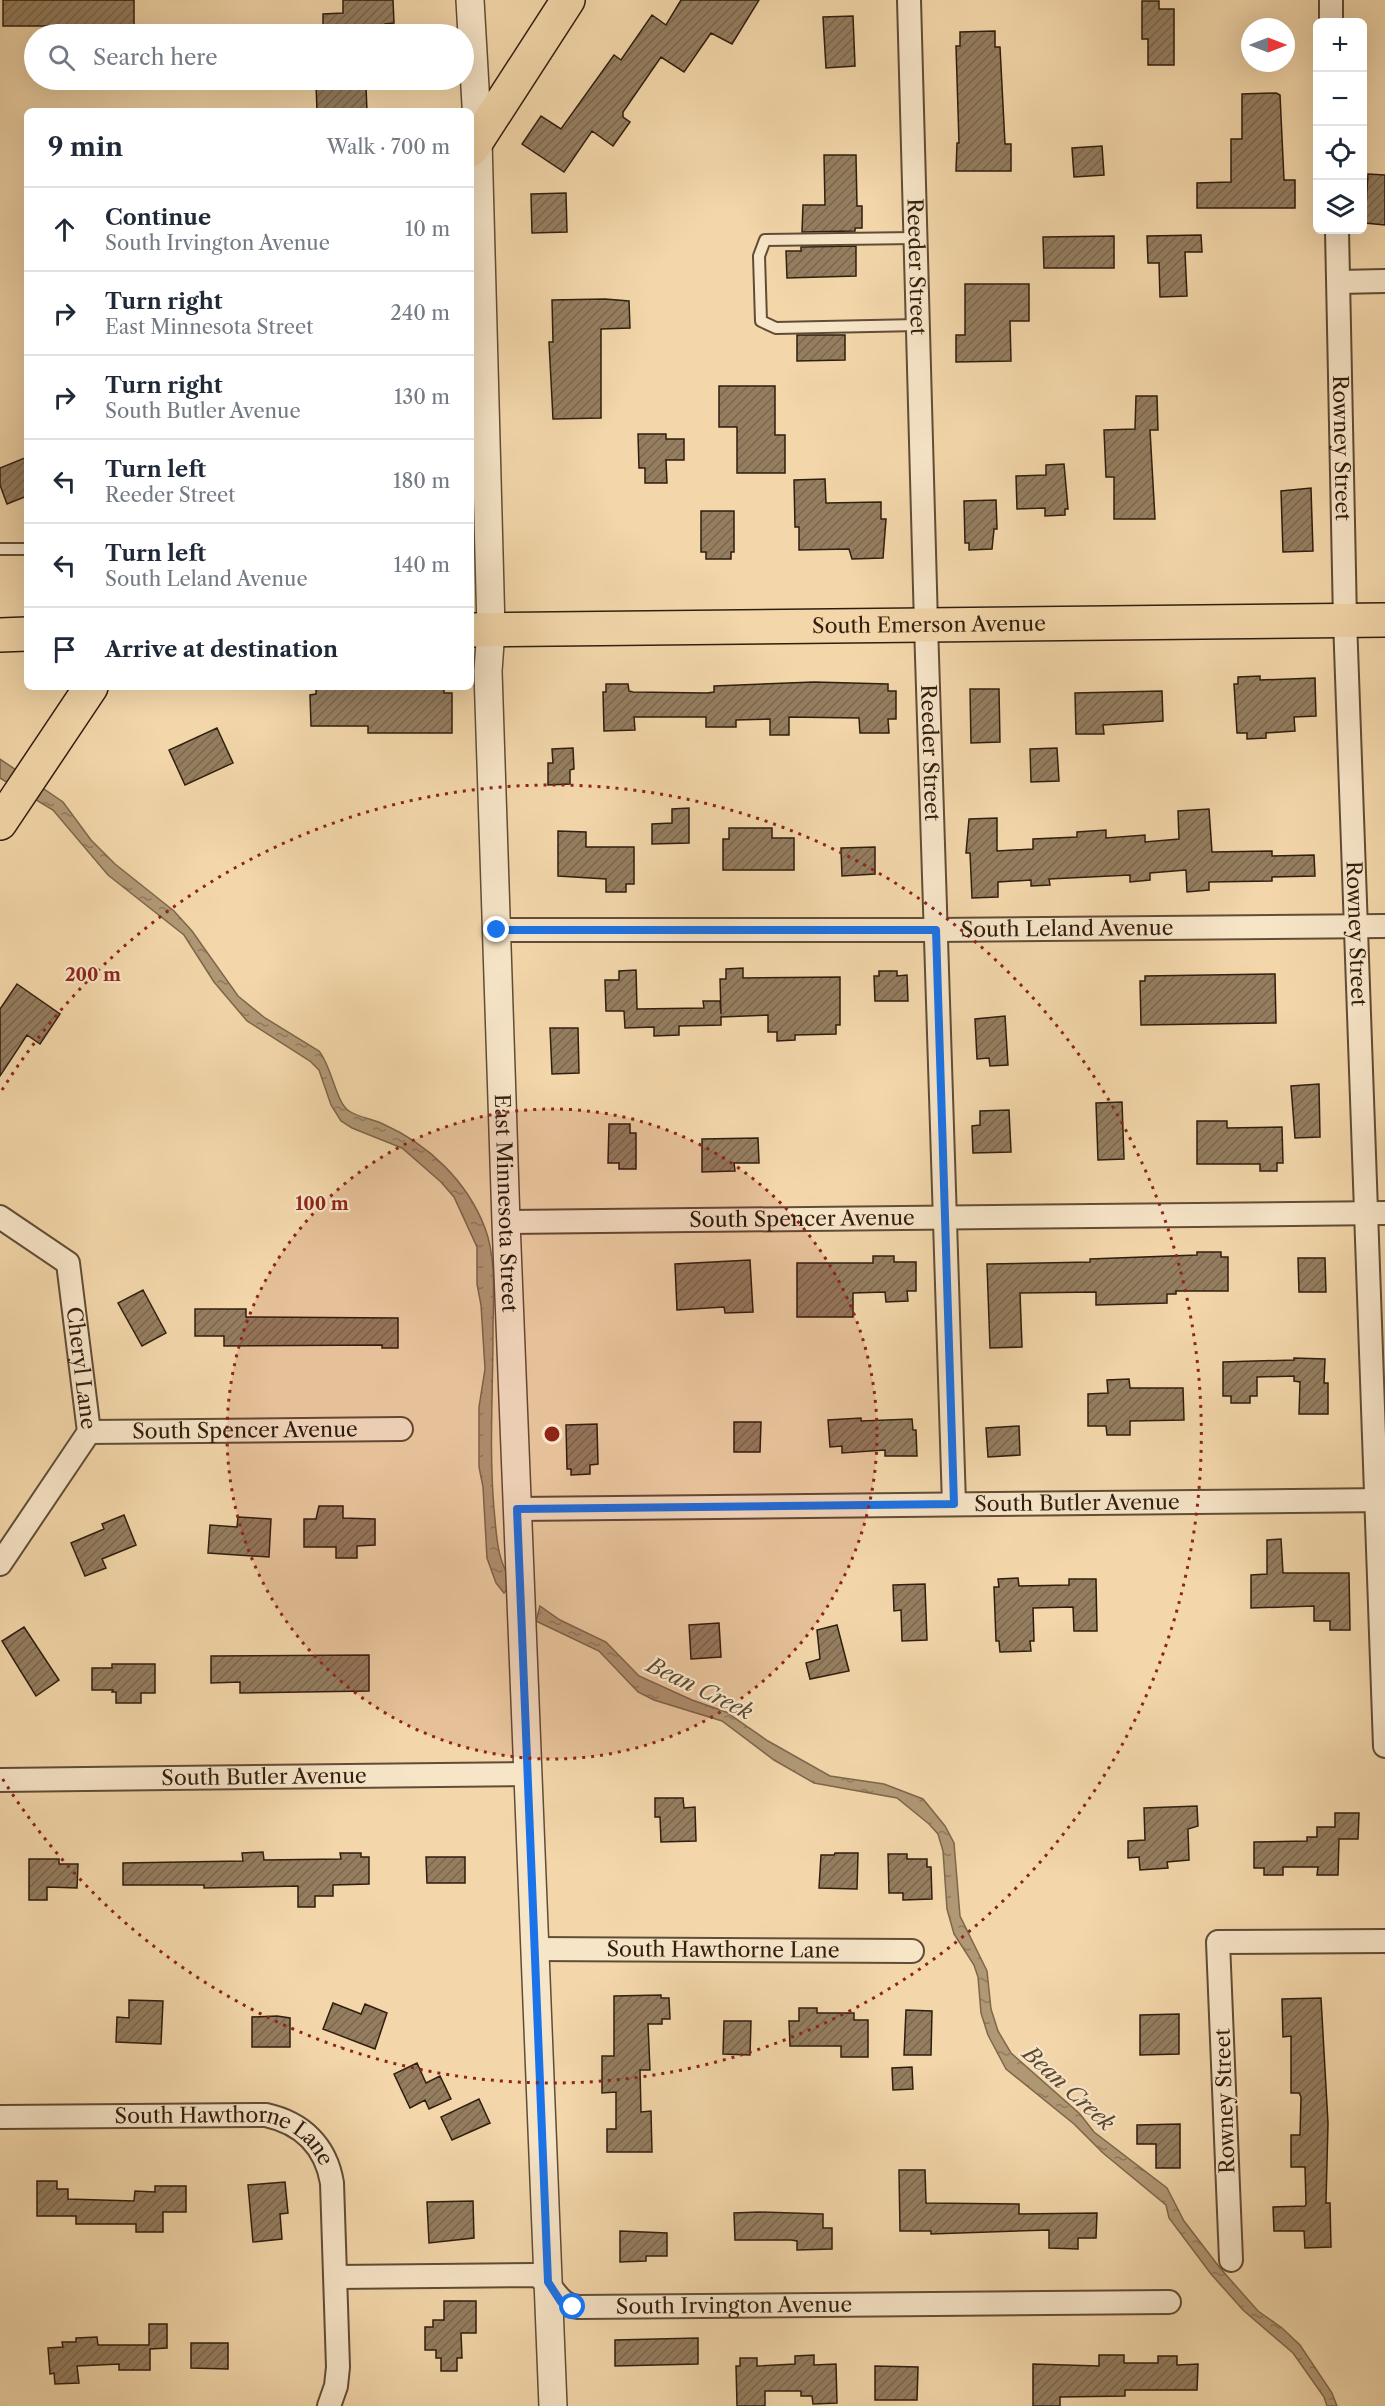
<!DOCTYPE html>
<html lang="en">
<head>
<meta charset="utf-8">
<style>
  :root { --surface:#fff; --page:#f6f6f7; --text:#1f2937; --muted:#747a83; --line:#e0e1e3 }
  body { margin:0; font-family:"Libre Caslon Text",serif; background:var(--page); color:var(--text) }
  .controls { position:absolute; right:18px; top:18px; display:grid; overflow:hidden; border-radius:9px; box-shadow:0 6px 24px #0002 }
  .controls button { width:54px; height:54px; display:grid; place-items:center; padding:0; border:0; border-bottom:2px solid var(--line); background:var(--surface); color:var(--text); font:30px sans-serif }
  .compass { position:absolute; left:1241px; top:18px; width:54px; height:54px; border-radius:50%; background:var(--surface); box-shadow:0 6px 24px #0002; rotate:90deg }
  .stop { position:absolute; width:18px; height:18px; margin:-14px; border:4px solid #1a73e8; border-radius:50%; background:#fff }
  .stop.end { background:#1a73e8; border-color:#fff; box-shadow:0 2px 6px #0008 }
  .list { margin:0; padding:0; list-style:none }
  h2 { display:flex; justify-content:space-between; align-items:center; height:78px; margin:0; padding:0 24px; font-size:26px }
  h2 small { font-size:20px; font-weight:400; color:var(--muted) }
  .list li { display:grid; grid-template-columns:39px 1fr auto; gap:18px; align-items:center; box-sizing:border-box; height:84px; padding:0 24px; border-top:2px solid var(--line) }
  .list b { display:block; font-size:22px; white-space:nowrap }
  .list p { margin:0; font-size:20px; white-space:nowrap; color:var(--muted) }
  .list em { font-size:20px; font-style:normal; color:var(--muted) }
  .icon { flex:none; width:33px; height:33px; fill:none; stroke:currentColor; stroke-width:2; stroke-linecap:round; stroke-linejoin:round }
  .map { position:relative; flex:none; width:1385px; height:2406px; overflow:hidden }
  .search { position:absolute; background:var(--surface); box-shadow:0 6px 24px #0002; left:24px; top:24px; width:450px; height:66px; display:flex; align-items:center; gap:15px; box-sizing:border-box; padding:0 21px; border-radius:33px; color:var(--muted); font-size:22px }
  .panel { position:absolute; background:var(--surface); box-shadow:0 6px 24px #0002; left:24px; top:108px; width:450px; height:582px; border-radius:9px }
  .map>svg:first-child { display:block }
</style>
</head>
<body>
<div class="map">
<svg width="1385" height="2406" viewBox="0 0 1385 2406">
  <defs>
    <pattern id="water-ripples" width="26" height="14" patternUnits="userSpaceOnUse" patternTransform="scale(1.5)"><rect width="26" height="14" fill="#b19875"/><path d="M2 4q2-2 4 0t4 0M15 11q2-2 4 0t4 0" fill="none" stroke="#907b5e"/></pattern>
    <pattern id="building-hatch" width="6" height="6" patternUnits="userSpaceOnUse" patternTransform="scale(1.5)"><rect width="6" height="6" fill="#957e60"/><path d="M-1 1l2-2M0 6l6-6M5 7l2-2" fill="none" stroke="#7a674e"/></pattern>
  </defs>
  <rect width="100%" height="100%" fill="#f3d7aa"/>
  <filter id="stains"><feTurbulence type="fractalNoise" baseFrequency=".00333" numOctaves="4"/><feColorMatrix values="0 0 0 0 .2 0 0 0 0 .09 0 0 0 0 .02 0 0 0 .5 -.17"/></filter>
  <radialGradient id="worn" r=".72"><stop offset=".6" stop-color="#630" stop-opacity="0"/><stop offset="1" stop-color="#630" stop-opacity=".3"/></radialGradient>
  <path fill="url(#water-ripples)" stroke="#7d674c" stroke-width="1.5" d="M0 759 63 802 91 840 115 864 174 911 192 931 238 996 265 1018 319 1051C332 1067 336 1103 349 1111 358 1117 372 1119 383 1124 428 1144 467 1181 485 1228 497 1260 493 1299 493 1332 493 1392 489 1450 494 1509 497 1537 496 1559 513 1583L504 1593 496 1583 487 1558 483 1487 479 1467V1407L485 1369 481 1305 477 1284V1247L454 1197 441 1182 402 1148 352 1128 341 1121 331 1105 319 1070 310 1061 247 1021 214 982 184 935 108 875 53 810 0 778Z
    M540 1606 560 1620 606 1642 639 1676 692 1700 726 1712 768 1741 830 1776 884 1784 923 1799 945 1826 954 1843 960 1916 987 1971 991 2009 998 2031 1011 2053 1080 2114 1094 2132 1167 2188 1184 2221 1220 2268 1258 2311 1282 2328 1300 2345 1332 2393 1337 2406H1327L1324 2397 1293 2353 1243 2310 1211 2274 1169 2218 1166 2205 1103 2153 1074 2124 1006 2069 988 2035 981 2013 978 1977 974 1965 954 1934 947 1909 943 1851 938 1834 929 1824 897 1798 814 1783 774 1760 722 1721 654 1700 638 1692 599 1651 536 1621Z"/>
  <path fill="url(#building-hatch)" stroke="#301e0f" stroke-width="1.5" d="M3 0H134V34H49V26H3Z
    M343 0H393L394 23 385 24V32L323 34V14L343 13Z
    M681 0H759L732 44 711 33 684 72 661 57 623 112V117L630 122 613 146 592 131 564 172 522 144 541 116 561 129 614 55 621 60 652 15 666 25Z
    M1142 1H1159V9H1174V65H1148V39H1142Z
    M853 16 855 66 826 68 823 17Z
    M995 31V47H1000L1005 144H1011V171H956L957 143H959L956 46H960V32Z
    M360 82V87H366L367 111H317L316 84Z
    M1276 93 1280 95 1284 180H1295V208H1197V183L1231 182V139H1242V94Z
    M1102 146 1104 175 1074 177 1072 148Z
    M824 155H856L857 206H862V228H855V231L802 232 803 205H825Z
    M1368 174 1385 175V225L1365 223Z
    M566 193 567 232 532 233 531 194Z
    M1201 235 1202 252H1185L1187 296 1160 297 1159 263H1148L1147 236Z
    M1114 236V268H1044L1043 237Z
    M856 246V276L787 278 786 251H801V247Z
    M965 284H1029V321H1010L1011 361 956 362V335H965Z
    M605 299 629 301 630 328 601 329V418L553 419 549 342H553L552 300Z
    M797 335H845V360L797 361Z
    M719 386H775V435H785V473H737V427H719Z
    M1136 396H1157L1158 430H1150L1155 519H1114V477H1106L1104 430 1135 429Z
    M638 434H666V439H684V460H666L667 483H645V468H639Z
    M27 457V496L7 504 0 485V468Z
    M1064 464 1068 509H1065V515L1045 516V508L1017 509 1016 476 1046 475V465Z
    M825 479 826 503 881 502V519H886L883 558 852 559 849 549 799 550V527H795L794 480Z
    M1311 488 1313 551 1283 552 1281 491Z
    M996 500 997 529H994L992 549 969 550V543H965L964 501Z
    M701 511H734V552H731V559H706V552H701Z
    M1260 676V680L1315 678 1316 716 1294 717 1295 731 1266 733V738L1247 739V733H1237L1234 684H1238V677Z
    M814 682 888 684V691H896V719H888L889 733H860L859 718 789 717V735H770V719L736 720V727H706V717H634L635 730 604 731 603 692H606V684H628L629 691 633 692 707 693 714 692V686Z
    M316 687H444V693H452V733H368V726H311L310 695 316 694Z
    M970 689H999L1000 742 971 743Z
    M1162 691 1163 721 1103 725 1104 734H1076L1075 693Z
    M217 728 233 763 185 785 169 750Z
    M573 748 574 769 570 770V784L548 785V763H553L552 749Z
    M1057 748 1059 781 1031 782 1030 749Z
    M689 808V843L652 844V824L672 823V809Z
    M1209 809 1212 852 1272 851V856L1314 855 1315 876 1272 877V881L1209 882V890L1187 892 1186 870 1150 873V880L1130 882V875L1049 879 1050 885 1031 886V880L998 882V897L972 898 970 853H966L969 819 997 818V851L1033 849V839L1077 837V832L1106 830V838L1145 835V842L1179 839 1178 811Z
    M729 828H772V838H794V870H723V839H729Z
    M558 831 586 832V847H634V884H626V892H606V879L558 876Z
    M875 847V874L842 876 841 848Z
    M743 968V978L840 977V1025H836V1034L795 1035V1040L777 1041V1032H768V1015L721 1017V1025L679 1026V1035L654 1036V1027L625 1028 624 1011H606L605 980H619V971L636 970 637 1009 704 1008 703 1001H720L721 1014 720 979H726V969Z
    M879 971H897V976L907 975 908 1001H875L874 976H879Z
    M1275 974 1276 1023 1141 1025 1140 981H1145V976Z
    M17 984 60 1014 40 1044 27 1035 0 1076V1009Z
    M1005 1016 1008 1065 990 1066 989 1058 977 1059 975 1019Z
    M550 1028H578L579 1073 552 1074Z
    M1319 1084 1320 1137 1295 1138 1291 1086Z
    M1122 1102 1124 1159 1098 1160 1096 1103Z
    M1009 1110 1011 1152 973 1153 972 1126 980 1125V1111Z
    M1197 1121H1227V1128L1282 1127 1283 1163H1277V1171H1260V1164H1197Z
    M609 1124H630V1133H636V1169H619V1163H608Z
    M758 1138 759 1163H734L735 1171 702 1172V1139Z
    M1197 1252H1221V1257H1228V1291H1176V1294H1167V1303L1096 1305V1292L1020 1293 1022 1347 990 1348 987 1264 1090 1262V1259L1197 1255Z
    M873 1256H894V1262H916V1291H907L908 1301 886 1302 885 1292 853 1293V1317H797V1263H873Z
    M1298 1258H1325L1326 1292H1299Z
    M750 1260 753 1312 725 1313 724 1307 677 1310 675 1264Z
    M143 1290 166 1333 142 1346 118 1303Z
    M195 1309H246V1317L398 1318V1348H382V1345L224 1346V1336H195Z
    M1294 1358 1325 1359 1324 1383H1328V1414H1299L1300 1382 1294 1381V1376L1257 1377V1396H1250V1403H1231V1396H1223V1362L1294 1360Z
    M1129 1379 1130 1388H1183L1184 1420 1130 1421V1435H1107L1106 1426H1088V1394L1108 1393 1107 1380Z
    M861 1418V1421L912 1419 913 1430H916L917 1456H885V1450L842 1453V1446L830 1447 828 1420Z
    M734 1422H761L760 1452H734Z
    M597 1424 598 1464 590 1465V1474L571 1475V1469H567L566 1425Z
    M1019 1426 1020 1455 988 1457 986 1428Z
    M319 1506H343V1518L375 1519V1545L357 1546V1558H336V1547H304V1519H316Z
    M124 1515 136 1545 102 1559 106 1568 85 1576 71 1543 104 1529 102 1524Z
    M238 1517 271 1519 269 1557 208 1553 210 1525 237 1527Z
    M1281 1539 1283 1573H1349L1350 1630H1330V1621H1314V1606L1251 1608V1575L1267 1574V1540Z
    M1018 1578 1019 1586 1069 1585V1579H1096L1097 1631H1074L1073 1607 1033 1608 1034 1641H1030L1031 1651 1000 1652 999 1641H996L994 1587H999L998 1579Z
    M925 1584 927 1640 902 1641 901 1610 894 1611 893 1585Z
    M719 1623 721 1657 691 1659 689 1625Z
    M837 1625 849 1671 810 1679 806 1663 820 1659 817 1630Z
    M24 1627 59 1680 36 1696 2 1641Z
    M369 1655V1691L240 1693V1682L211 1683V1656Z
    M112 1664H155V1693H141V1703H116V1692H112L113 1690H92V1668H112Z
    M655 1798H683L684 1808 695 1807 696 1841 661 1842 660 1817H655Z
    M1197 1806 1198 1826 1188 1829 1189 1860 1167 1862 1168 1868 1140 1870 1139 1857 1128 1858V1841L1145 1840 1144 1808Z
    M1335 1813H1359L1358 1839H1339L1338 1875H1317L1318 1867H1283V1875H1264V1868H1254V1842L1307 1841V1837H1317V1827H1335Z
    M263 1852 264 1860 341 1859 340 1853H361V1857H369V1884L333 1885V1896H315V1907H298V1886L204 1888V1885H123V1863L243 1861 242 1853Z
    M835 1853H858L857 1889 819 1888 821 1855H834Z
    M888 1854H907V1859H927V1867H931L932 1899 903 1900V1893H889Z
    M426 1857H465V1883H427Z
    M29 1859H59V1864H78L77 1888 47 1887V1900H29Z
    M661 1995V1998H669L670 2019H662V2024H648L650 2070H640L641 2112 651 2111 652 2152H607V2129H616V2092L602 2093V2056H614V1996Z
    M1321 1998 1328 2123 1326 2203H1330L1331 2247 1305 2248 1304 2231H1274L1273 2207 1305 2206 1306 2204 1305 2167H1291V2135H1300L1301 2097 1299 2093H1291V2036L1283 2037 1282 1999Z
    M129 2000 163 2001 161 2044 116 2042 117 2017 129 2018Z
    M333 2003 361 2014 365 2004 387 2013 375 2049 323 2029Z
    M799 2008H817V2013H854V2020H868V2057H841V2046H790L789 2021H799Z
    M906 2010 932 2011 931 2055H904Z
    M1179 2014V2054L1140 2055V2015Z
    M277 2016 290 2018V2047H252V2017Z
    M724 2021H751L750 2055 723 2054Z
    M417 2063 426 2083 440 2076 451 2099 429 2109 425 2100 410 2108 394 2074Z
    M912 2067 913 2089 893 2090 892 2068Z
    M479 2099 490 2123 452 2140 441 2117Z
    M1180 2124V2168H1156V2144H1137V2125Z
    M899 2170H925L926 2203 1019 2204V2214L1097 2213 1096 2238H1078V2249L1049 2248V2230L931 2234V2231H900Z
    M37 2181H57V2189H68V2199L134 2201 135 2191 155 2192V2186H186V2212H163V2232H136V2224H76V2216H37Z
    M285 2182 288 2213 280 2214 282 2239 253 2242 248 2185Z
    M473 2201 474 2238 429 2243 427 2202Z
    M759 2212 823 2214V2228H832V2249L797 2250V2241L791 2240H735L734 2213Z
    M620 2231 667 2233V2256H646V2261L620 2262Z
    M444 2301H476V2333H461L462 2358H457V2371H441V2358H436V2350H425V2327H433V2320H444Z
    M149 2324H167V2348L150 2349V2370H119V2364L77 2366 79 2383 55 2384 54 2373 50 2374 48 2348 63 2347 62 2342H76V2338L97 2337 98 2345H149Z
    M698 2338V2364L615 2366V2340Z
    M191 2343H228V2369L191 2368Z
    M814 2355V2365L836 2364 837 2403 813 2404 812 2396H801V2391H765V2406H737L736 2366H740V2358H757V2366L795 2364V2356Z
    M1099 2355H1124V2363H1158V2356H1177V2365L1198 2364 1197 2390H1125V2396L1060 2397V2406H1033V2364L1099 2366Z
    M875 2366 918 2367 917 2400H875Z"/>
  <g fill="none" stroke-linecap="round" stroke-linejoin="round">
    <g stroke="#614c36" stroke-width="14">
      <path id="service" d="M915 238 765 240 759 256 761 321 776 328 918 325
        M0 549H27"/>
    </g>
    <g stroke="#614c36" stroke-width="26">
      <g id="minor">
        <path id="s1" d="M909 0 926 625 954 1504"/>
        <path d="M1331 0V22"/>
        <path id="s2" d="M1337 230 1345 620 1385 1746"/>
        <path d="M1339 282 1385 281"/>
        <path id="s3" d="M497 930H936L1385 926"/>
        <path id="s4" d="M0 1217 68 1263 89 1432 0 1564"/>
        <path id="s5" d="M506 1222 1385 1213"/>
        <path id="s6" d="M89 1432 401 1429"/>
        <path id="s7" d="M517 1509 1385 1500"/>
        <path id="s8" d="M0 1780 528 1774"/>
        <path id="s9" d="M534 1949 912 1951"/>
        <path id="s10" d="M0 2117 266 2115C302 2123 326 2146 332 2183L338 2367 336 2386 329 2406"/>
        <path d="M1231 2260 1218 1942 1385 1941"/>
        <path id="s11" d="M336 2277 535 2275C556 2284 555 2305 578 2307L1169 2302"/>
      </g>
    </g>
    <g stroke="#614c36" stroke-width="30">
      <g id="tertiary">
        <path id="s12" d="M470 0 478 140 491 629 488 671 506 1222 553 2406"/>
      </g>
    </g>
    <g stroke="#301e0f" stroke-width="36">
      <g id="primary">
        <path d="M471 150 568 0"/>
        <path id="s13" d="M471 630 1385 620"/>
        <path d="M0 635 27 634"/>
        <path d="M0 823 91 687"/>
      </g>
    </g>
    <use href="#service" stroke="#f7e5c8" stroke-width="10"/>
    <use href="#minor" stroke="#f7e5c8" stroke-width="22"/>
    <use href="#tertiary" stroke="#f7e5c8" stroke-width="27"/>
    <use href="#primary" stroke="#f3d7aa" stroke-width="33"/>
  </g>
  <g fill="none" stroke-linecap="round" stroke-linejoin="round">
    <path stroke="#1a73e8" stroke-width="8" d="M497 930H936L954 1504 517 1509 548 2282 561 2302 573 2307"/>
  </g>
  <circle cx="552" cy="1434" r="325" fill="#8f2418" fill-opacity=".12"/>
  <g fill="none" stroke="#8f2418" stroke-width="3" stroke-dasharray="3 6">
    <circle cx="552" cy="1434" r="325"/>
    <path d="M2 1090A649 649 0 1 1 2 1778"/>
  </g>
  <g text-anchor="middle" stroke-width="4.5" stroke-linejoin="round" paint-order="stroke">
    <g font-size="21" fill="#301e0f" stroke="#f7e5c8">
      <text dy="7" stroke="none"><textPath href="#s1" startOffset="267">Reeder Street</textPath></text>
      <text dy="7" stroke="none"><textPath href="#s2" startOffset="218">Rowney Street</textPath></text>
      <text dy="7" stroke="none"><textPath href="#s13" startOffset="458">South Emerson Avenue</textPath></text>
      <text dy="7" stroke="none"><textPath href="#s1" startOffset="753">Reeder Street</textPath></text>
      <text dy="7" stroke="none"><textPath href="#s3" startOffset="570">South Leland Avenue</textPath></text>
      <text dy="7" stroke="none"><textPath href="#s2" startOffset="704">Rowney Street</textPath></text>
      <text dy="7" stroke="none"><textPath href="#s12" startOffset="1204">East Minnesota Street</textPath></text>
      <text dy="7" stroke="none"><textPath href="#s5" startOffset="296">South Spencer Avenue</textPath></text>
      <text dy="7" stroke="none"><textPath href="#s4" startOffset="188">Cheryl Lane</textPath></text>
      <text dy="7" stroke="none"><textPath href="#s6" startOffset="156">South Spencer Avenue</textPath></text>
      <text dy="7" stroke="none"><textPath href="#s7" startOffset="560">South Butler Avenue</textPath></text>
      <text dy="7" stroke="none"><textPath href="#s8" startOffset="264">South Butler Avenue</textPath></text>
      <text dy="7" stroke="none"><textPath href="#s9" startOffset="189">South Hawthorne Lane</textPath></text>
      <text transform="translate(1225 2101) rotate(-92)" y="7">Rowney Street</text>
      <text dy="7" stroke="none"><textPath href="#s10" startOffset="231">South Hawthorne Lane</textPath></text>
      <text dy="7" stroke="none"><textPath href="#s11" startOffset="410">South Irvington Avenue</textPath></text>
    </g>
    <g font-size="22" font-style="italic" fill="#5d4933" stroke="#f7e5c8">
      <text transform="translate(700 1688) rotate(26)" y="8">Bean Creek</text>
      <text transform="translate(1069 2088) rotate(42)" y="8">Bean Creek</text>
    </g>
  </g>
  <circle cx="552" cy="1434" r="9" fill="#8f2418" stroke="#f7e5c8" stroke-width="3"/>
  <g font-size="18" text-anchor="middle" font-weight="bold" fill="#8f2418" stroke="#f7e5c8" stroke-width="4.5" stroke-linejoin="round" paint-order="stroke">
    <text x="93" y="981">200 m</text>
    <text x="322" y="1210">100 m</text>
  </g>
  <rect width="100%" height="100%" filter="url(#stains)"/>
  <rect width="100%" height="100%" fill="url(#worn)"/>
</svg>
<div class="controls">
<button>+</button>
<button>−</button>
<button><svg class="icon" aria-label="locate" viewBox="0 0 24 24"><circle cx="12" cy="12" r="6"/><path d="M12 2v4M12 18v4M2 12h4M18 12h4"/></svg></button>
<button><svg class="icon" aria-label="layers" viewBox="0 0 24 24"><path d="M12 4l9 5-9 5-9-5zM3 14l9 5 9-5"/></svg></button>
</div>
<svg class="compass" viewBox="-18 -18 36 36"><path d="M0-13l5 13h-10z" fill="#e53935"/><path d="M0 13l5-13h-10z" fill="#747a83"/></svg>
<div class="stop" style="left:573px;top:2307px"></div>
<div class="stop end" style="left:497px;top:930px"></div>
<div class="search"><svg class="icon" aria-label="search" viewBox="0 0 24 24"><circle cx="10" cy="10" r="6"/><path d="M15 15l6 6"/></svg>Search here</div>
<section class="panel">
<h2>9 min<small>Walk · 700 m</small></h2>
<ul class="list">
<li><svg class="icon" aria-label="ahead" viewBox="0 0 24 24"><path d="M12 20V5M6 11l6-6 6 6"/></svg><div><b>Continue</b><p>South Irvington Avenue</p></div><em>10 m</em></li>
<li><svg class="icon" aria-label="right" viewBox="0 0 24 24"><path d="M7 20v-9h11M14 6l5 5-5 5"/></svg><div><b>Turn right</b><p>East Minnesota Street</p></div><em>240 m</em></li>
<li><svg class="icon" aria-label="right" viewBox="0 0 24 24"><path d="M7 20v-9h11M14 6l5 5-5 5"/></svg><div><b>Turn right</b><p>South Butler Avenue</p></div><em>130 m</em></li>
<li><svg class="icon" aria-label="left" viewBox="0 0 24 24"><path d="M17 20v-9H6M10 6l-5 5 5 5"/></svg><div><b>Turn left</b><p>Reeder Street</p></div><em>180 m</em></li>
<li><svg class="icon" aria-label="left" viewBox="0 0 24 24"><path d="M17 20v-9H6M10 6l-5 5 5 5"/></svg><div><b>Turn left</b><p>South Leland Avenue</p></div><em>140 m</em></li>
<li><svg class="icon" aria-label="arrive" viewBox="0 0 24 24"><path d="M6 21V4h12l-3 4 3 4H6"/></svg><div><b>Arrive at destination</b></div></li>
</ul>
</section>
</div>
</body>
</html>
